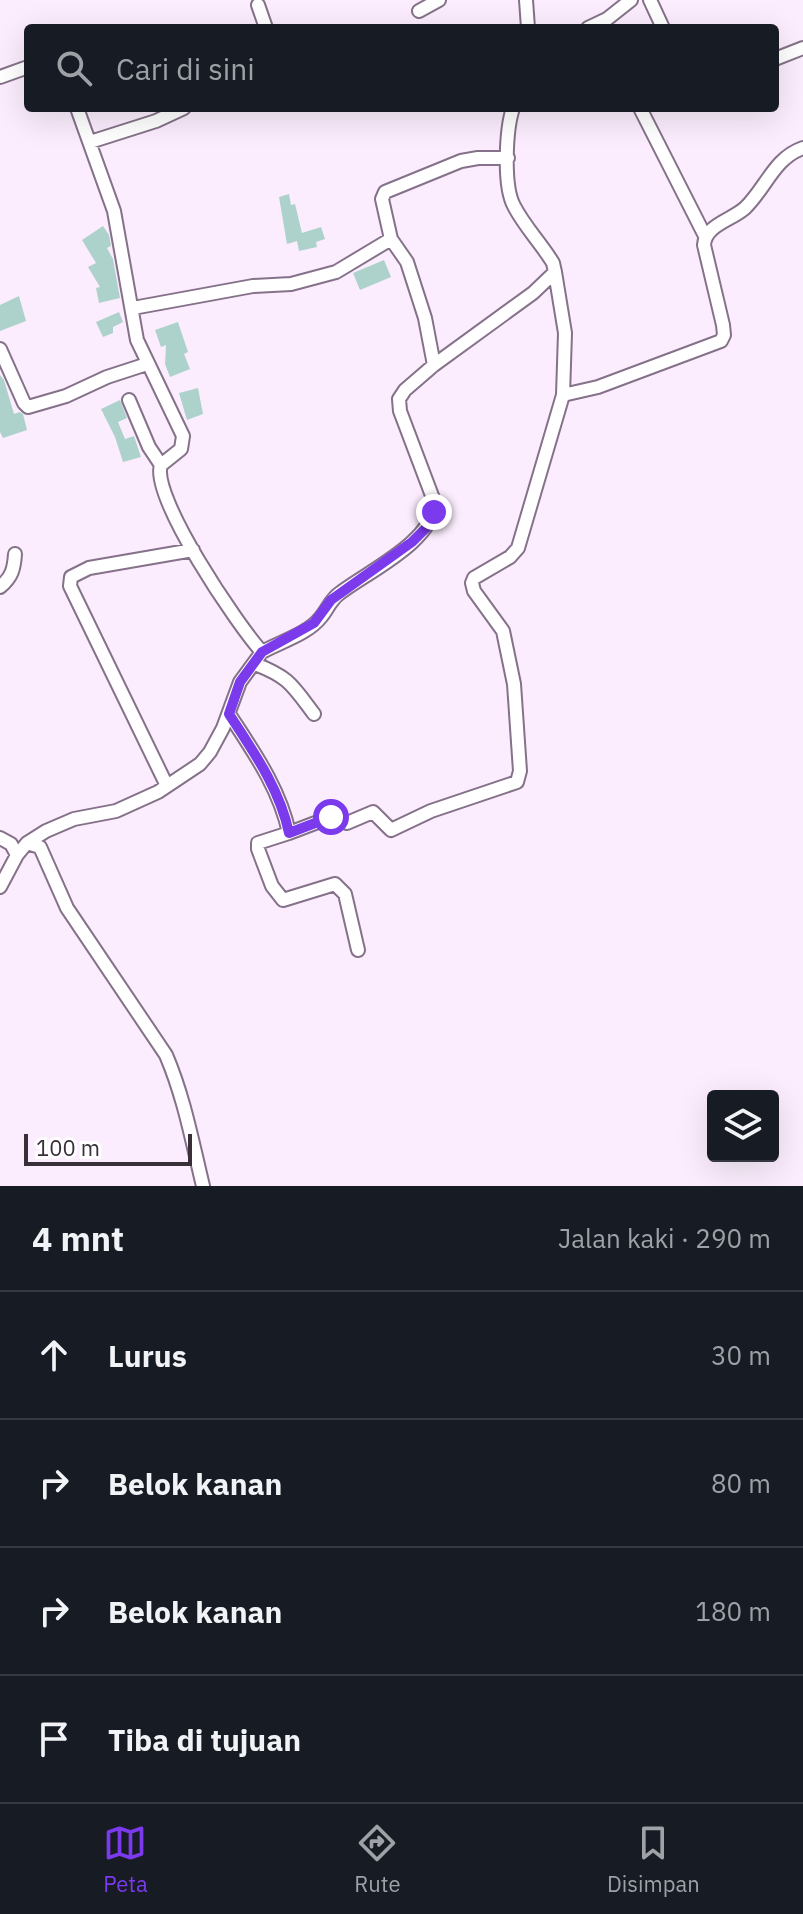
<!DOCTYPE html>
<html lang="id">
<head>
<meta charset="utf-8">
<style>
  :root { --surface:#171b24; --page:#20242c; --text:#f1f3f6; --muted:#9ea1a6; --line:#363941; --accent:#7c3aed }
  body { margin:0; font-family:"IBM Plex Sans",sans-serif; background:var(--page); color:var(--text) }
  .controls { position:absolute; right:24px; bottom:24px; display:grid; overflow:hidden; border-radius:8px; box-shadow:0 8px 32px #0002 }
  .controls button { width:72px; height:72px; display:grid; place-items:center; padding:0; border:0; border-bottom:2px solid var(--line); background:var(--surface); color:var(--text); font:40px sans-serif }
  .scale { position:absolute; left:24px; bottom:20px; width:168px; box-sizing:border-box; padding-left:8px; border:4px solid #382f39; border-top:0; font-size:22px; line-height:28px; white-space:nowrap; color:#382f39; -webkit-text-stroke:6px #fff; paint-order:stroke }
  .stop { position:absolute; width:24px; height:24px; margin:-18px; border:6px solid #7c3aed; border-radius:50%; background:#fff }
  .stop.end { background:#7c3aed; border-color:#fff; box-shadow:0 2px 8px #0008 }
  .list { margin:0; padding:0; list-style:none }
  h2 { display:flex; justify-content:space-between; align-items:center; height:104px; margin:0; padding:0 32px; font-size:34px }
  h2 small { font-size:26px; font-weight:400; color:var(--muted) }
  .list li { display:grid; grid-template-columns:52px 1fr auto; gap:24px; align-items:center; box-sizing:border-box; height:128px; padding:0 32px; border-top:2px solid var(--line) }
  .list b { display:block; font-size:30px; white-space:nowrap }
  .list em { font-size:26px; font-style:normal; color:var(--muted) }
  .icon { flex:none; width:44px; height:44px; fill:none; stroke:currentColor; stroke-width:2; stroke-linecap:round; stroke-linejoin:round }
  .map { position:relative; flex:none; width:803px; height:1186px; overflow:hidden }
  .search { position:absolute; background:var(--surface); box-shadow:0 8px 32px #0002; left:24px; right:24px; top:24px; height:88px; display:flex; align-items:center; gap:20px; box-sizing:border-box; padding:0 28px; border-radius:8px; color:var(--muted); font-size:30px }
  .sheet { height:616px; background:var(--surface) }
  nav { display:flex; justify-content:space-around; align-items:center; box-sizing:border-box; height:112px; border-top:2px solid var(--line); background:var(--surface); font-size:22px; color:var(--muted) }
  nav a { display:grid; justify-items:center; gap:4px }
  nav .on { color:var(--accent) }
  .map>svg:first-child { display:block }
</style>
</head>
<body>
<div class="map">
<svg width="803" height="1186" viewBox="0 0 803 1186">
  <rect width="100%" height="100%" fill="#fbedfd"/>
  <path fill="#add2cb" d="M289 194 291 205 295 204 302 233 321 227 325 239 316 242 317 247 299 251 297 241 287 244 279 197Z
    M103 226 109 235 111 246 107 248 113 259 120 298 99 303 96 288 100 287 88 267 96 263 82 240Z
    M384 260 391 277 360 290 353 273Z
    M19 296 26 321 0 331V305Z
    M119 312 123 322 113 327V333L103 337 96 322Z
    M178 322 188 352 184 354 190 369 170 377 165 364 166 345 161 347 155 330Z
    M0 375 4 380 14 414 20 412 23 414 27 430 3 438 0 432Z
    M198 388 203 414 187 420 179 393Z
    M120 400 127 418 118 422 125 439 134 436 141 457 123 462 115 437 101 409Z"/>
  <g fill="none" stroke-linecap="round" stroke-linejoin="round">
    <g stroke="#857189" stroke-width="16">
      <path id="minor" d="M526 0 528 28
        M650 0 663 28
        M258 5 266 28
        M419 11 439 0
        M588 28 607 19 631 0
        M775 59 803 48
        M0 77 28 67
        M640 108 705 236
        M90 142 156 121 184 108
        M391 239 407 262 425 318 434 365
        M133 308 253 286 291 284 336 272 391 239 382 199 385 192 461 161 478 158H508
        M0 349 24 403 28 407 66 396 107 377 147 364
        M563 395 598 387 721 341 724 335 723 325 704 245C705 225 732 220 745 208 766 188 774 158 803 148
        M129 400 149 447 161 465
        M0 587C12 577 14 569 15 554
        M262 652C280 642 308 634 321 617 328 609 330 600 340 593 367 572 437 540 434 501L400 411 399 399 405 390 434 365 533 293 555 272 553 263C541 243 524 226 514 206 503 186 506 129 513 108
        M255 664C289 677 292 685 314 714
        M229 714C253 751 280 789 289 833L331 817 347 823 373 812 391 830 431 811 517 782 520 771 514 684 503 631 474 591 472 583 474 578 510 557 518 548 563 395 565 333 555 272
        M167 786 70 586 71 577 89 568 193 550
        M289 833 258 843V849L272 886 283 900 335 884 345 894 358 950
        M0 838 11 844 17 855
        M27 843 40 847 67 908 166 1055C184 1097 192 1141 203 1186
        M0 887 17 855 27 843 46 831 74 819 116 811 158 792 200 764 210 752 223 728 240 682 262 652C238 626 150 496 161 465L181 449 183 436 137 340 114 211 77 108"/>
    </g>
    <use href="#minor" stroke="#fff" stroke-width="12"/>
  </g>
  <g fill="none" stroke-linecap="round" stroke-linejoin="round">
    <path stroke="#7c3aed" stroke-width="10" d="M331 817 289 833C280 789 253 751 229 714L240 682 262 652 314 623 331 600 412 542 427 527 434 512"/>
  </g>
</svg>
<div class="controls">
<button><svg class="icon" aria-label="layers" viewBox="0 0 24 24"><path d="M12 4l9 5-9 5-9-5zM3 14l9 5 9-5"/></svg></button>
</div>
<div class="scale">100 m</div>
<div class="stop" style="left:331px;top:817px"></div>
<div class="stop end" style="left:434px;top:512px"></div>
<div class="search"><svg class="icon" aria-label="search" viewBox="0 0 24 24"><circle cx="10" cy="10" r="6"/><path d="M15 15l6 6"/></svg>Cari di sini</div>
</div>
<section class="sheet">
<h2>4 mnt<small>Jalan kaki · 290 m</small></h2>
<ul class="list">
<li><svg class="icon" aria-label="ahead" viewBox="0 0 24 24"><path d="M12 20V5M6 11l6-6 6 6"/></svg><div><b>Lurus</b></div><em>30 m</em></li>
<li><svg class="icon" aria-label="right" viewBox="0 0 24 24"><path d="M7 20v-9h11M14 6l5 5-5 5"/></svg><div><b>Belok kanan</b></div><em>80 m</em></li>
<li><svg class="icon" aria-label="right" viewBox="0 0 24 24"><path d="M7 20v-9h11M14 6l5 5-5 5"/></svg><div><b>Belok kanan</b></div><em>180 m</em></li>
<li><svg class="icon" aria-label="arrive" viewBox="0 0 24 24"><path d="M6 21V4h12l-3 4 3 4H6"/></svg><div><b>Tiba di tujuan</b></div></li>
</ul>
</section>
<nav>
<a class="on"><svg class="icon" aria-label="map" viewBox="0 0 24 24"><path d="M3 6l6-2 6 2 6-2v14l-6 2-6-2-6 2zM9 4v14M15 6v14"/></svg>Peta</a>
<a><svg class="icon" aria-label="directions" viewBox="0 0 24 24"><path d="M12 3l9 9-9 9-9-9zM9 14v-3h6M13 9l2 2-2 2"/></svg>Rute</a>
<a><svg class="icon" aria-label="saved" viewBox="0 0 24 24"><path d="M7 4h10v16l-5-4-5 4z"/></svg>Disimpan</a>
</nav>
</body>
</html>
